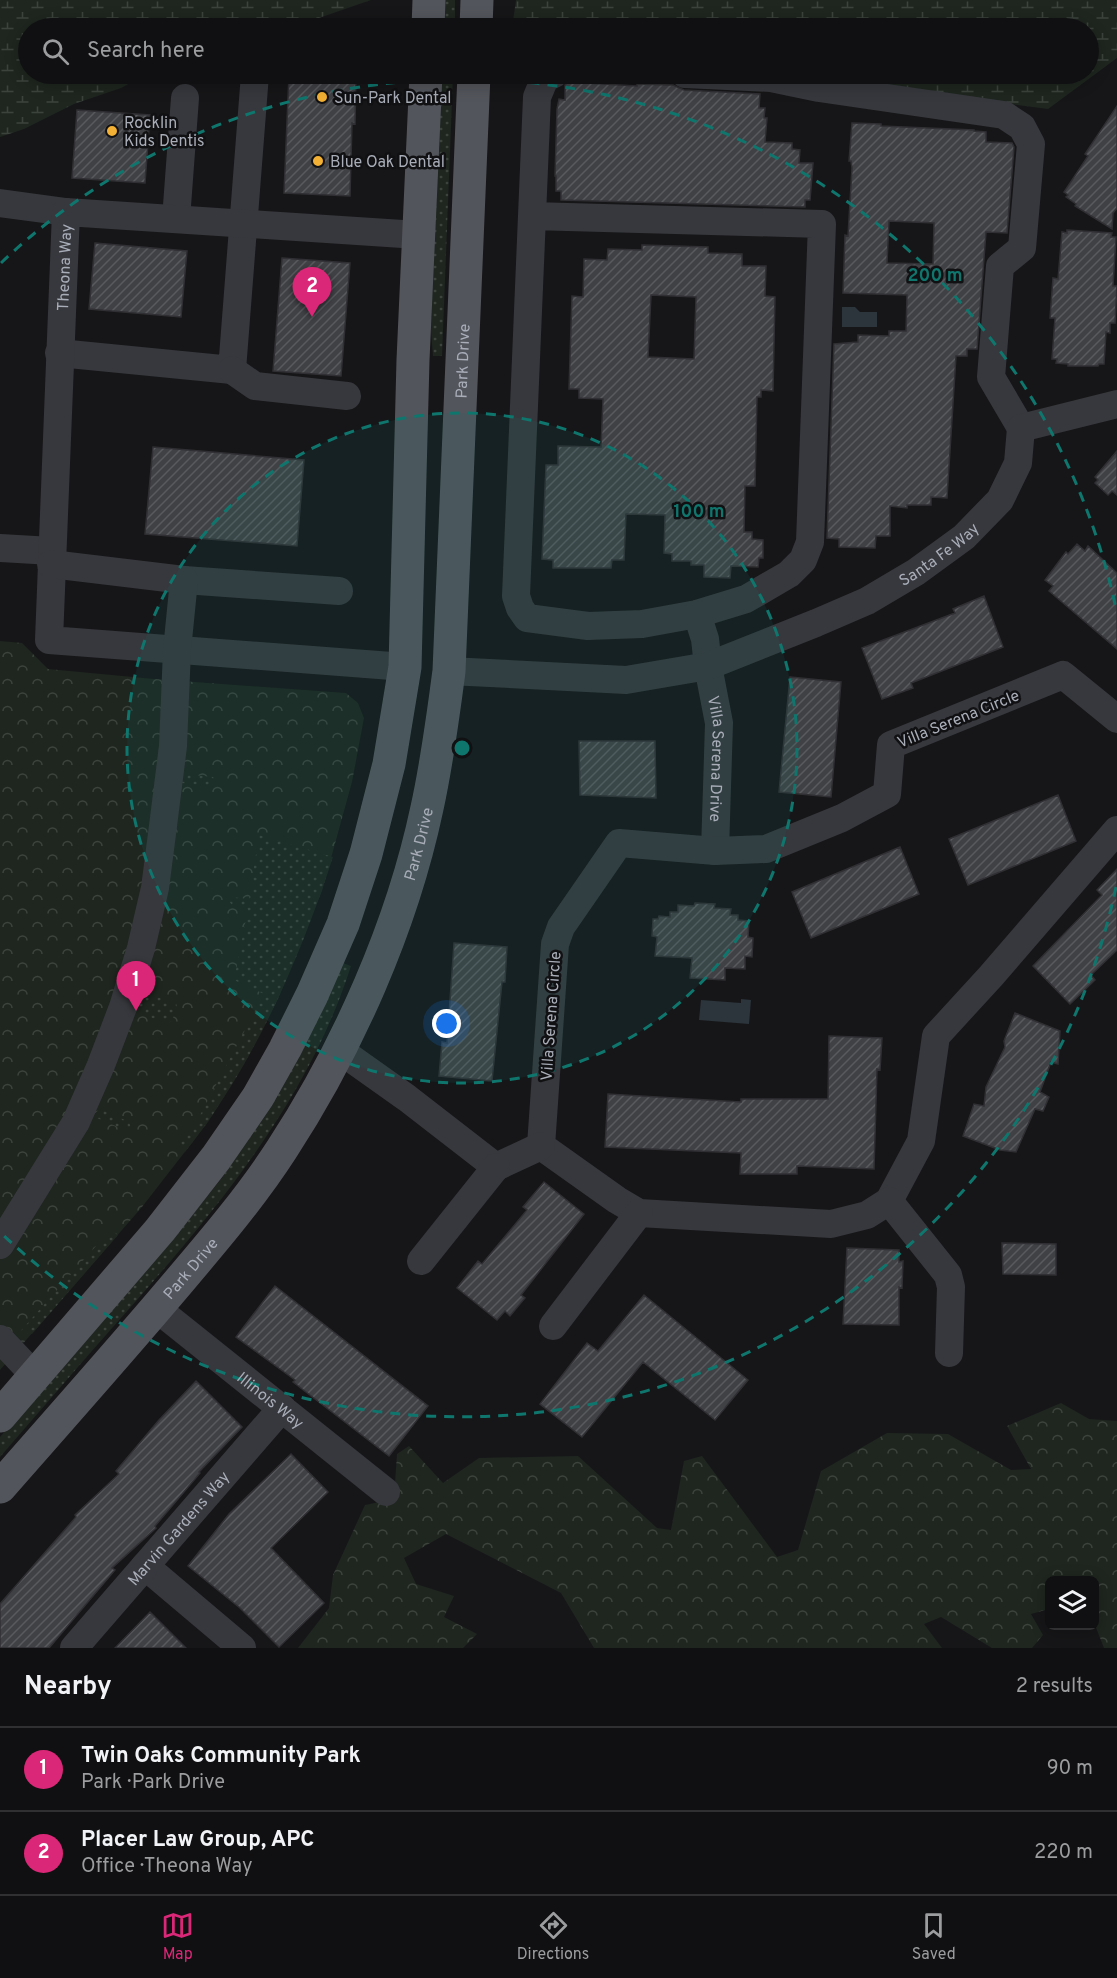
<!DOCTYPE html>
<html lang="en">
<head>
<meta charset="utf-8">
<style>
  :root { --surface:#101012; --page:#19191b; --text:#f1f3f6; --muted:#9c9d9f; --line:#303032; --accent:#db2777 }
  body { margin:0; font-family:Overpass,sans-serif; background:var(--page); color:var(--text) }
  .controls { position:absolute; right:18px; bottom:18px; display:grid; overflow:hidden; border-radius:9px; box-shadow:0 3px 15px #0003 }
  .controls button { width:54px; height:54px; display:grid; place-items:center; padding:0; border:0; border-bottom:2px solid var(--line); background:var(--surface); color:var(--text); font:30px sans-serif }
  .you { position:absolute; left:447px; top:1024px; width:21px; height:21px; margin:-15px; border:4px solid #fff; border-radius:50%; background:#1a73e8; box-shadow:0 0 0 9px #1a73e833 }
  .badge { display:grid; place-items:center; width:39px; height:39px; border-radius:50%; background:var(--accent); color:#fff; font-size:20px; font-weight:700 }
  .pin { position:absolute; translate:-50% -50px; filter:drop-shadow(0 2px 3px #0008) }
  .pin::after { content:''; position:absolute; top:32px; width:21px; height:18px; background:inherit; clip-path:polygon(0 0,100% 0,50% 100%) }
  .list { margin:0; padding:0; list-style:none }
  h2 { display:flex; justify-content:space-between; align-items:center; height:78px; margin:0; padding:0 24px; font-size:26px }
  h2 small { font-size:20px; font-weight:400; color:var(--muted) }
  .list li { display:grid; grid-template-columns:39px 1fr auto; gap:18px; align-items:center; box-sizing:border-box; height:84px; padding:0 24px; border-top:2px solid var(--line) }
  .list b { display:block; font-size:22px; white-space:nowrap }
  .list p { margin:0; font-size:20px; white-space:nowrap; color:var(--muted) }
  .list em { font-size:20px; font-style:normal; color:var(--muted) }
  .icon { flex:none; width:33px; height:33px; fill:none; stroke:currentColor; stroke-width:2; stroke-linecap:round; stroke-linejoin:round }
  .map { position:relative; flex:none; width:1117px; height:1648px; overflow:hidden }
  .search { position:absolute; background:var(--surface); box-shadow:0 3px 15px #0003; left:18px; right:18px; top:18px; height:66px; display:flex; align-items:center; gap:15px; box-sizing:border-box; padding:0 21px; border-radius:33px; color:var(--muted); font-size:22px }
  .sheet { height:246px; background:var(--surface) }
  nav { display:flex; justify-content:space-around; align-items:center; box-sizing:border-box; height:84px; border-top:2px solid var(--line); background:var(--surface); font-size:16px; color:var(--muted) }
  nav a { display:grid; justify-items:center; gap:3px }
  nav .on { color:var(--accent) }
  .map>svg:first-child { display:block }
</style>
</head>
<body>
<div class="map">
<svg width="1117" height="1648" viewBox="0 0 1117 1648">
  <defs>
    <pattern id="forest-crowns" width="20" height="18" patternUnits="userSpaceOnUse" patternTransform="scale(1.5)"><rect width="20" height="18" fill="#1e261f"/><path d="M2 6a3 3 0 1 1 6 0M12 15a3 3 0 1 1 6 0" fill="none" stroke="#3c433d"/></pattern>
    <pattern id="wetland-marsh" width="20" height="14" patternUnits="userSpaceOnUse" patternTransform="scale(1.5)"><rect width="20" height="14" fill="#1e261f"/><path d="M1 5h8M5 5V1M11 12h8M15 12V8" fill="none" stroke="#3c433d"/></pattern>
    <pattern id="garden-dots" width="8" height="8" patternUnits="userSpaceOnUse" patternTransform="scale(1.5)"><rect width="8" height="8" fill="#1e261f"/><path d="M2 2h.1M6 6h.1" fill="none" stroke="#3c433d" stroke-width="1.8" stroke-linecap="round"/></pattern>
    <pattern id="building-hatch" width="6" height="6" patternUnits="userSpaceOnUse" patternTransform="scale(1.5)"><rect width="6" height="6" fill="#404145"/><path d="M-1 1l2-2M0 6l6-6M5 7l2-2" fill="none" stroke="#595a5e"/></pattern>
  </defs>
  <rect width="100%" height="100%" fill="#161618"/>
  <path fill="url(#forest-crowns)" d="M0 641 22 643 48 669 154 679 346 693 358 703 364 718 352 782 322 891 278 999 244 1064 208 1122 142 1207 0 1370Z
    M1061 1403 1089 1419 1117 1421V1648H1104L1095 1625 1094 1580H1050L1049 1609 1031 1614 1043 1635 1032 1648H992L941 1617 924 1624 942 1648H594L561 1593 446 1534 404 1558 416 1584 454 1596 444 1617 477 1634 463 1648H298L329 1608 333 1575 365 1505 394 1499 397 1454 409 1446 443 1483 479 1458 578 1456 657 1528 671 1530 684 1461 702 1456 777 1557 798 1550 821 1471 887 1433 948 1434 1011 1470 1031 1469 1007 1426Z"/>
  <path fill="url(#wetland-marsh)" d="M0 0H371L290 28H28V74H147L121 88 74 104 24 129 0 137Z
    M516 0H1117V58L1048 109 833 80 824 74H1088V28H756L735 25 696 28H512Z"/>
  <path fill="url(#garden-dots)" d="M443 0H455V28H442Z
    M439 74H453L442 356H433L431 331Z
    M183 774 213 777 216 782 212 786 182 783Z
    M259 835 333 857C299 961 254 1065 185 1152L180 1143 197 1121 264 994 234 980 248 909 232 905 229 901 231 897 249 899Z
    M343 963 351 966C307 1105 209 1219 113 1327 75 1370 38 1413 0 1457V1437L186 1223 221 1179 235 1159Z
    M144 993 176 1003 177 1007 172 1021 168 1023 137 1013 136 1010 142 994Z
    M101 1109 129 1122 131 1128 125 1130 97 1118 96 1112Z
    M111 1229 118 1235 32 1334 26 1333 22 1337 18 1334Z"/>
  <path fill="#2c353c" d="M842 307H855L860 312H877V327H842Z
    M741 999 751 1000 749 1024 699 1020 701 1000 741 1003Z"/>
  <path fill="url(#building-hatch)" stroke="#303034" stroke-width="1.5" fill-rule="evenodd" d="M289 74H356L355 124 352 123 350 196 284 193Z
    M568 82 637 86V84L673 85 684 90 760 94 759 108H765L764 118H767L765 142 792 143V149L800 150 799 163H813L810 200H805V207L561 200V191H556V176H555L557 109 559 99 565 100V85Z
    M1117 106V208L1113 213 1112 229 1075 206 1076 204 1066 197 1068 195 1064 192 1088 156 1085 154Z
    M77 110 150 115 145 183 72 178Z
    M852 123 881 124V126L974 130V131L986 132V142L1012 143 1014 147 1007 233 986 232 977 349H967V356H956L947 498 931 497V505H907V508L890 506V536H876L875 548 839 547V539L827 538 834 344 858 342V335L889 336V331H906L907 295 843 293 845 235 848 236 852 168 851 161H849ZM889 221 934 223 933 264 887 263Z
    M1067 230 1112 233 1111 237H1116L1113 286H1117L1115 323H1110V333L1106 332 1104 364H1099L1098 366H1068V364L1056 363 1057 359H1052L1055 318H1050L1053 278 1058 279 1062 232 1067 233Z
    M95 243 187 251 181 317 89 309Z
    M642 245 708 247V253L742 254V266H766L765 296 775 297 773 391 761 390V397H757L755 486H745L744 532H752V539L763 540V558H759L758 567 731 566 730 578 704 577V565H691V561H672V554L664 553 665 515 626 514 624 560H612L611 568H553V560L542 559 546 465H558V446L601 447 603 399 579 398V389H569L572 296 583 297 584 259 607 260 608 249 642 250ZM651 295 696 297 694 359 648 357Z
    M282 258 350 263 341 376 273 371Z
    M153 447 304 460 297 546 145 534Z
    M1117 451V495L1112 491 1108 495 1095 483 1098 480 1095 477Z
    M1077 544 1085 551 1088 546 1117 573V649L1049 591 1053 586 1045 580 1066 552 1068 554Z
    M984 596 1003 647 911 683 913 688 882 699 862 648 955 613 953 609Z
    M790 677 841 682 831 797 779 792Z
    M579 741H655L656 798 580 795Z
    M1058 795 1076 841 968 885 949 839Z
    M900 847 919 894 811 938 792 892Z
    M1117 869V950L1091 975 1095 980 1070 1004 1033 966 1102 895 1097 890Z
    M695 903 715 904 714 908 731 909 730 915H738V920L749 921 748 937 753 938 752 957 745 956V969L725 968V980L690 978 692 958 655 956 657 937 652 936 653 919H658L659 916 670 917V912H678V905L694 906Z
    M454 943 507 947 505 982H502L492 1081 439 1076 442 1042 447 1043Z
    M1015 1013 1060 1031 1058 1064 1051 1062 1040 1092 1049 1097 1043 1111 1035 1109 1016 1152 1000 1150 963 1136 974 1104 984 1106 986 1087 1005 1047 1004 1041Z
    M829 1036 882 1038 880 1070 877 1069 874 1169 797 1166V1174H740L741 1153 605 1147 608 1094 741 1102V1099H828Z
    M544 1182 584 1214 521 1295 525 1298 510 1316 505 1311 497 1320 457 1288 478 1261 482 1264 527 1210 523 1207Z
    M1002 1243 1056 1244V1275L1003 1274Z
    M847 1248 899 1250V1262L903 1261 902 1288 899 1287V1325L843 1324Z
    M275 1286 428 1406 389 1456 293 1382 295 1380 236 1337Z
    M644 1295 748 1380 715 1420 643 1362 582 1437 540 1404 587 1343 598 1351Z
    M196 1381 242 1427 199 1472 200 1473 155 1526 156 1528 112 1568 115 1570 49 1648H0V1604L76 1517 75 1515 119 1474 116 1471 159 1420Z
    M291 1454 328 1492 271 1548 324 1603 279 1647 240 1608 188 1566 229 1514Z
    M150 1612 186 1648H115Z"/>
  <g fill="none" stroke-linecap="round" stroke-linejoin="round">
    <g stroke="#37383d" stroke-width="28">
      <path d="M685 74 771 78 819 88 1004 115 1022 127 1031 144 1022 248 1000 266 991 377 1021 428"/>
      <path d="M0 203 66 212"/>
      <path d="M532 216 822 224 810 542 803 560 789 574 746 599 697 614 642 624 588 626 527 618 520 608 516 596 537 97 545 78 554 74"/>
      <path d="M176 219 185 98"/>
      <path d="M59 353 232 370 255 74"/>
      <path d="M232 370 255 386 347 396"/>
      <path d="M0 548 52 551"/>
      <path d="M184 580 339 591"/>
      <path id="s1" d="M697 614 705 639 708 666 719 723 715 851"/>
      <path id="s2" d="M405 667 49 640 66 212 418 235"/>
      <path id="s3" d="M449 671 626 680 708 666 816 623 867 601 916 572 964 537 1000 500 1018 463 1021 428 1117 404"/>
      <path d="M1117 719 1063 675 891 745 887 794 842 818 766 849 715 851 619 843 561 927 555 944 541 1146 617 1200 639 1213 831 1224 867 1215 889 1201 921 1141 936 1036 991 976 1117 830"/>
      <path d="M338 1049 407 1098 496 1167 541 1146"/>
      <path d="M889 1201 948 1275 951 1287 949 1353"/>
      <path d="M0 1245 76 1122 101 1065 123 1007 141 948 155 888 163 826 173 746 177 650 184 580 51 564"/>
      <path d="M421 1261 496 1167"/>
      <path id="s4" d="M156 1308 386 1492"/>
      <path d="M553 1326 639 1213"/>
      <path d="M0 1339 35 1376"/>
      <path d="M145 1566 242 1648"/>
      <path id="s5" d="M74 1648 282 1408"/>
    </g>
    <g stroke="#53555c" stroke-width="33">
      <path d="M428 28 429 0"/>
      <path d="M476 28 477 0"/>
      <path d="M0 1416 160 1230 216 1158 258 1097 285 1049 312 995 343 924 366 854 389 764 405 667 413 360 426 74"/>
      <path id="s6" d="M0 1487C57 1422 114 1358 170 1292 209 1246 249 1200 282 1149 348 1048 402 926 427 808 437 763 443 717 449 671L474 74"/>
    </g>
  </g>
  <circle cx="462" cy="748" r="335" fill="#0f766e" fill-opacity=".12"/>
  <g fill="none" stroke="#0f766e" stroke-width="3" stroke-dasharray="10 8">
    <circle cx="462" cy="748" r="335"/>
    <path d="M1116 887A669 669 0 0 1 1 1233M1 263A669 669 0 0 1 1116 609"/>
  </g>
  <g fill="#f2b134" stroke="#111113" stroke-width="2">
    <circle cx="322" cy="97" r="6"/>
    <circle cx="112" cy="131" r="6"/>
    <circle cx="318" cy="161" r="6"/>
  </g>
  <g text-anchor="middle" stroke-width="5" stroke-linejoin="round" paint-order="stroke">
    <g font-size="16" fill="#a8adb8" stroke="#111113" text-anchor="start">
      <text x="334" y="103">Sun-Park Dental</text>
      <text x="124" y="128">Rocklin<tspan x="124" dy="18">Kids Dentis</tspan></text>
      <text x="330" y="167">Blue Oak Dental</text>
    </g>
    <g font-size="16" fill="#a8adb8" stroke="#111113">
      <text dy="6" stroke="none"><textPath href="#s2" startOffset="730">Theona Way</textPath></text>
      <text dy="6" stroke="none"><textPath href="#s6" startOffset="1262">Park Drive</textPath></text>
      <text dy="6" stroke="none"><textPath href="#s3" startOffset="518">Santa Fe Way</textPath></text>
      <text transform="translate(958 718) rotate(-22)" y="6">Villa Serena Circle</text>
      <text dy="6" stroke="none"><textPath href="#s1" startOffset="147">Villa Serena Drive</textPath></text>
      <text dy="6" stroke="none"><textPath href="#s6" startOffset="776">Park Drive</textPath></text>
      <text transform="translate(550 1016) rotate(-86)" y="6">Villa Serena Circle</text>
      <text dy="6" stroke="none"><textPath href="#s6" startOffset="290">Park Drive</textPath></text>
      <text dy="6" stroke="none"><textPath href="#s4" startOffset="147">Illinois Way</textPath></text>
      <text dy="6" stroke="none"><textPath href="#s5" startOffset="159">Marvin Gardens Way</textPath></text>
    </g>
  </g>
  <circle cx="462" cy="748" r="9" fill="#0f766e" stroke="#111113" stroke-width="3"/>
  <g font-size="18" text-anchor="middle" font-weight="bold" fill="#0f766e" stroke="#111113" stroke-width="5" stroke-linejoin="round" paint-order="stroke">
    <text x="935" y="281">200 m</text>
    <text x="699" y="517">100 m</text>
  </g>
</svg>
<div class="controls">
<button><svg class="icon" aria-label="layers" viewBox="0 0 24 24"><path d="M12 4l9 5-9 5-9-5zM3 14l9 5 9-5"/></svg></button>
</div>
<div class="you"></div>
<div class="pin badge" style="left:136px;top:1011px">1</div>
<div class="pin badge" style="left:312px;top:317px">2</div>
<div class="search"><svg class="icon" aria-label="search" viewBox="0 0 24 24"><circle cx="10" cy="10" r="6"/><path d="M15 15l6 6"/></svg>Search here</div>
</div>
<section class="sheet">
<h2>Nearby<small>2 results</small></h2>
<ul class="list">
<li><span class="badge">1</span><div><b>Twin Oaks Community Park</b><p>Park · Park Drive</p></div><em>90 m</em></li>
<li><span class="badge">2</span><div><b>Placer Law Group, APC</b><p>Office · Theona Way</p></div><em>220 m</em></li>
</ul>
</section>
<nav>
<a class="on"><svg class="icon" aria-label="map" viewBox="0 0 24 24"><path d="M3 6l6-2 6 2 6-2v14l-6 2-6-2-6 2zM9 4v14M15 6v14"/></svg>Map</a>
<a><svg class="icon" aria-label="directions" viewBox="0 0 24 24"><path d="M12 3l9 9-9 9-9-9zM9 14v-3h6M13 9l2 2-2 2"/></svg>Directions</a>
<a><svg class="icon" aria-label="saved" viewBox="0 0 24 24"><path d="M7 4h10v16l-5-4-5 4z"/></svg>Saved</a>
</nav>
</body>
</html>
